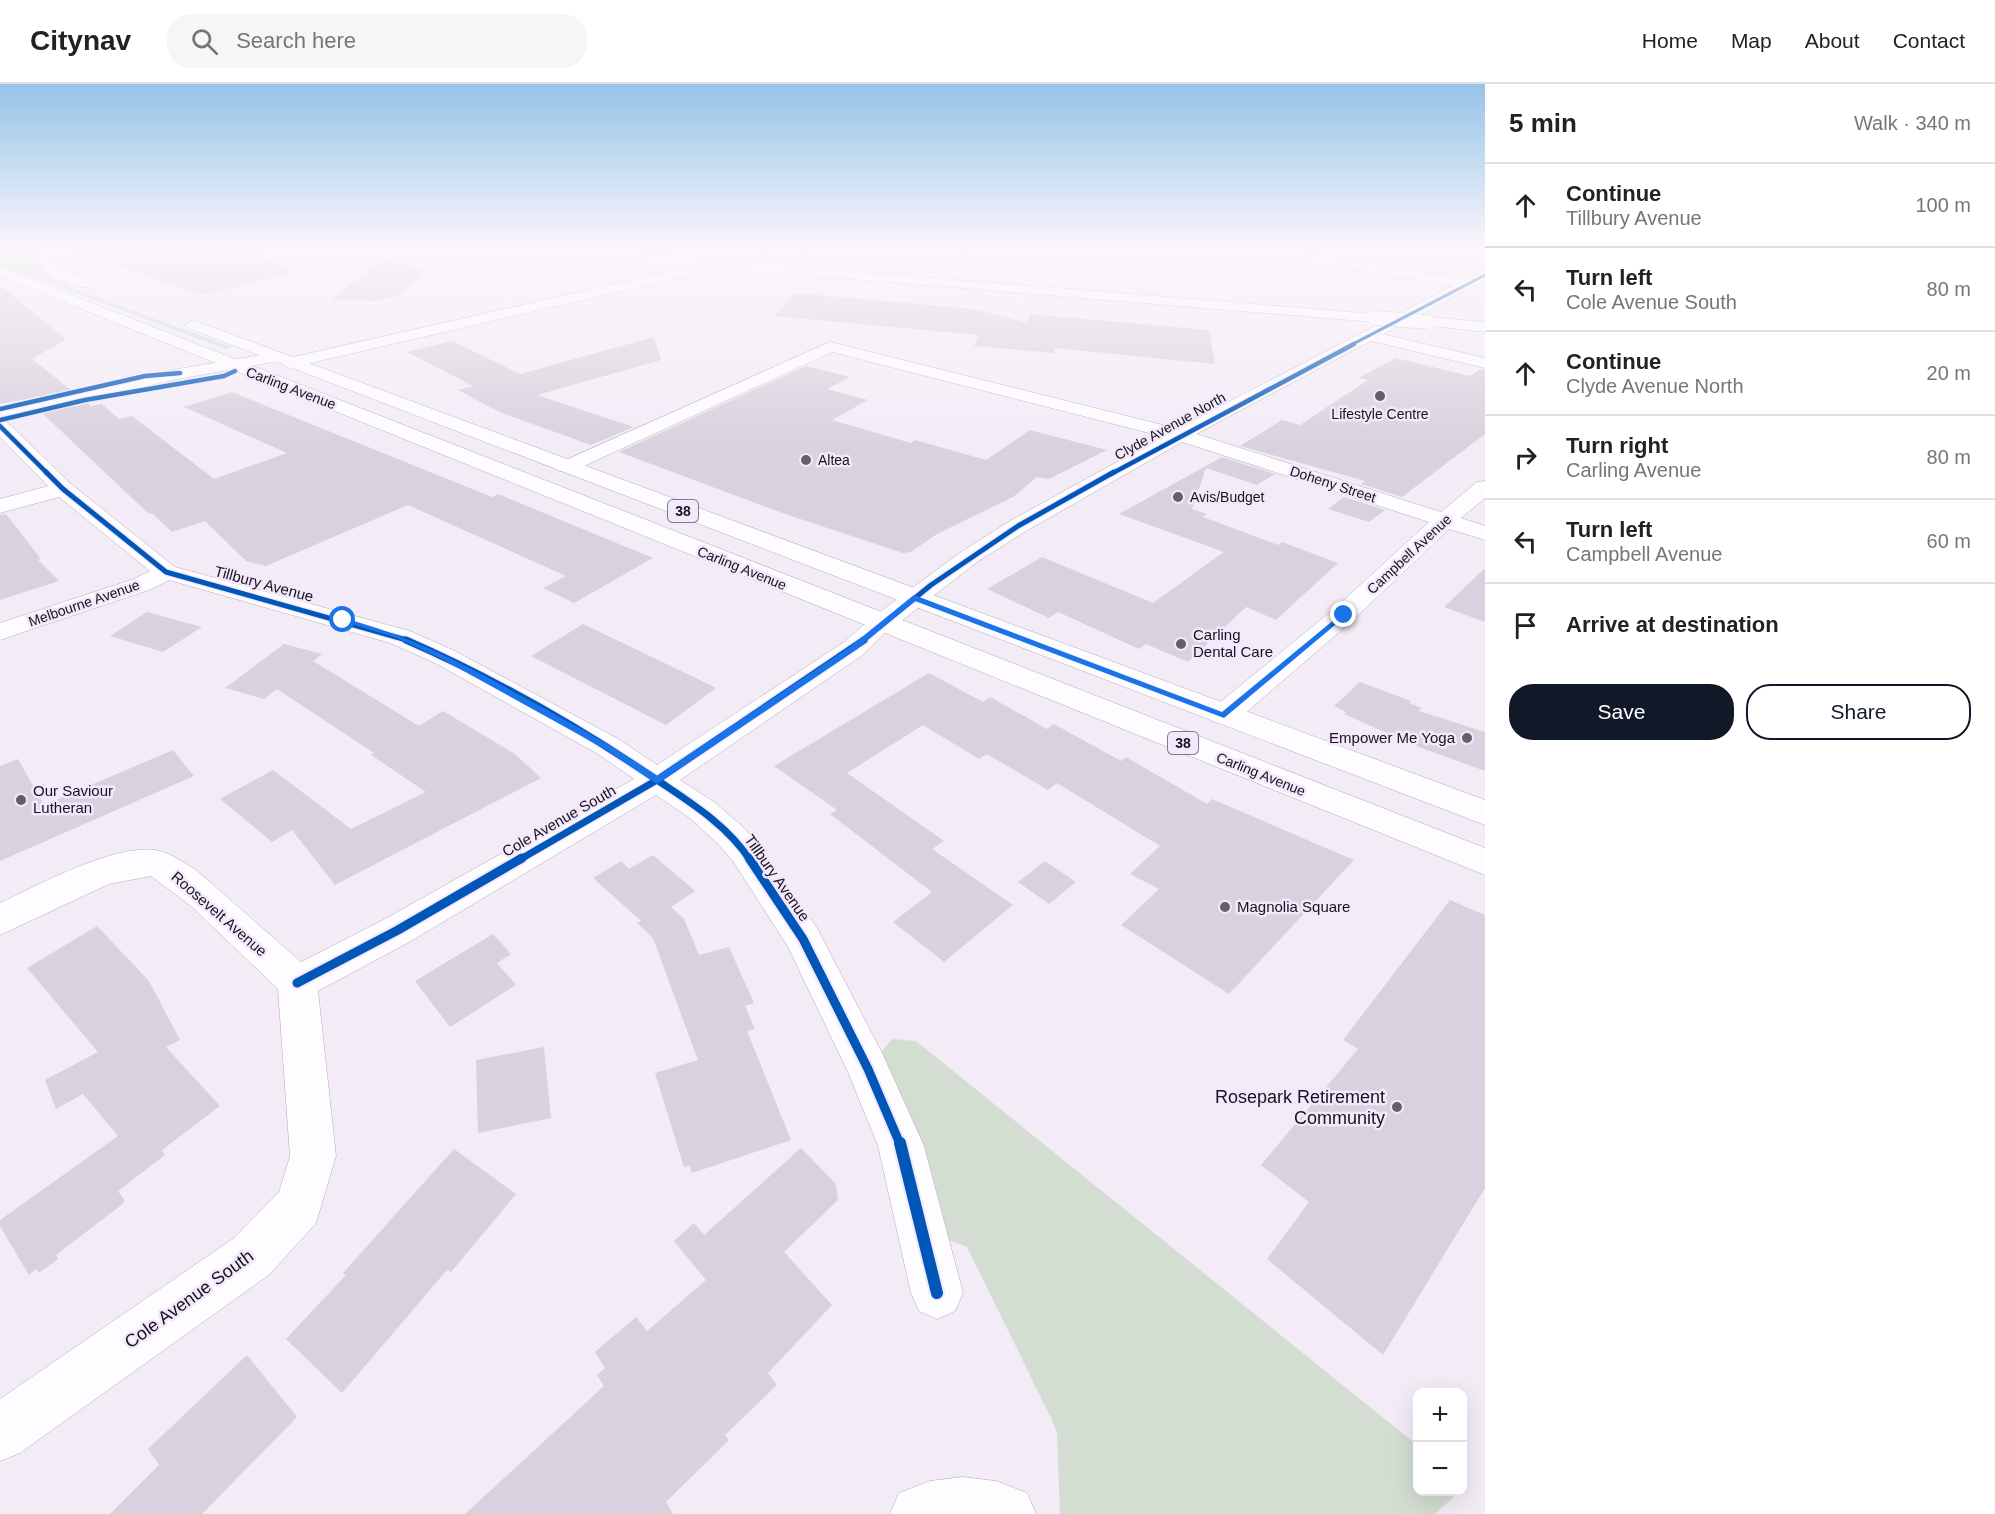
<!DOCTYPE html>
<html lang="en">
<head>
<meta charset="utf-8">
<style>
  :root { --surface:#fff; --page:#f6f6f6; --text:#222; --muted:#767676; --line:#e0e0e0; --accent:#111827 }
  body { margin:0; font-family:Helvetica,sans-serif; background:var(--page); color:var(--text) }
  .controls { position:absolute; right:18px; bottom:18px; display:grid; overflow:hidden; border-radius:12px; box-shadow:0 6px 24px #0002 }
  .controls button { width:54px; height:54px; display:grid; place-items:center; padding:0; border:0; border-bottom:2px solid var(--line); background:var(--surface); color:var(--text); font:30px sans-serif }
  .stop { position:absolute; width:18px; height:18px; margin:-14px; border:4px solid #1a73e8; border-radius:50%; background:#fff }
  .stop.end { background:#1a73e8; border-color:#fff; box-shadow:0 2px 6px #0008 }
  .list { margin:0; padding:0; list-style:none }
  h2 { display:flex; justify-content:space-between; align-items:center; height:78px; margin:0; padding:0 24px; font-size:26px }
  h2 small { font-size:20px; font-weight:400; color:var(--muted) }
  .list li { display:grid; grid-template-columns:39px 1fr auto; gap:18px; align-items:center; box-sizing:border-box; height:84px; padding:0 24px; border-top:2px solid var(--line) }
  .list b { display:block; font-size:22px; white-space:nowrap }
  .list p { margin:0; font-size:20px; white-space:nowrap; color:var(--muted) }
  .list em { font-size:20px; font-style:normal; color:var(--muted) }
  .actions { display:flex; gap:12px; padding:18px 24px }
  .actions a { flex:1; padding:14px 0; border:2px solid var(--accent); border-radius:24px; text-align:center; font-size:21px; color:var(--accent) }
  .actions .main { background:var(--accent); color:#fff }
  .icon { flex:none; width:33px; height:33px; fill:none; stroke:currentColor; stroke-width:2; stroke-linecap:round; stroke-linejoin:round }
  .map { position:relative; flex:none; width:1485px; height:1430px; overflow:hidden }
  header { display:flex; align-items:center; gap:36px; box-sizing:border-box; height:84px; padding:0 30px; background:var(--surface); border-bottom:2px solid var(--line) }
  header strong { font-size:28px }
  nav { display:flex; gap:33px; margin-inline-start:auto; font-size:21px }
  .search { width:420px; height:54px; background:var(--page); display:flex; align-items:center; gap:15px; box-sizing:border-box; padding:0 21px; border-radius:24px; color:var(--muted); font-size:22px }
  main { display:flex }
  aside { flex:1; background:var(--surface) }
  .map>svg:first-child { display:block }
</style>
</head>
<body>
<header>
<strong>Citynav</strong>
<div class="search"><svg class="icon" aria-label="search" viewBox="0 0 24 24"><circle cx="10" cy="10" r="6"/><path d="M15 15l6 6"/></svg>Search here</div>
<nav><a>Home</a><a>Map</a><a>About</a><a>Contact</a></nav>
</header>
<main>
<div class="map">
<svg width="1485" height="1430" viewBox="0 0 1485 1430">
  <rect width="100%" height="100%" fill="#f3ecf7"/>
  <path fill="#d3ddd2" d="M0 162H35L30 170C37 189 52 194 69 203L232 263 226 265 0 181Z
    M892 955 916 957 1417 1361 1418 1408H1459L1435 1430H1060L1057 1349 1051 1334 967 1163 922 1146 868 985Z"/>
  <path fill="#d9d1dd" d="M72 162H237L295 189 201 211 71 165Z
    M383 175 427 187 398 212 377 217 331 216Z
    M0 201 66 255 32 275 71 306 0 320Z
    M795 209 975 225 1027 239 1030 230 1209 246 1215 280 1055 264 1054 269 974 262 978 251 774 232Z
    M654 253 661 276 537 311 634 343 591 361 499 328 458 306 473 302 407 268 452 257 520 290Z
    M1396 274 1470 292 1480 285 1485 286V350L1402 413 1361 400 1365 397 1240 362 1282 336 1300 341 1368 296 1358 294Z
    M806 282 850 293 827 305 868 316 832 336 911 359 915 356 986 376 1030 346 1107 366 1049 395 1037 393 1013 413 937 450 911 468 903 469 785 430 619 368Z
    M232 308 492 413 498 410 653 474 574 519 543 504 566 492 408 421 266 482 246 477 205 437 172 448 152 429 149 430 42 329 86 318 91 322 102 320 119 335 132 332 214 395 287 369 184 323Z
    M1222 373 1275 390 1257 401 1206 384 1192 425 1207 430 1203 433 1278 461 1282 458 1338 479 1276 536 1246 523 1188 578 1146 560 1139 565 1058 528 1049 534 987 505 1042 473 1153 519 1224 468 1119 430Z
    M1344 413 1385 426 1369 438 1328 425Z
    M6 430 41 475 38 476 59 497 0 516V431Z
    M1485 484V538L1444 523Z
    M147 528 202 543 163 568 110 552Z
    M583 540 677 585 716 604 666 641 531 572Z
    M284 560 322 570 313 577 419 642 443 627 515 670 541 694 335 801 292 746 272 758 220 715 273 686 351 745 426 708 371 671 374 669 277 605 264 615 225 604Z
    M929 589 983 618 990 613 1047 645 1054 640 1121 677 1126 673 1207 720 1212 715 1354 776 1229 910 1121 841 1159 805 1130 790 1160 762 1057 699 1048 706 987 670 979 675 923 641 847 689 944 757 932 765 1013 821 944 878 893 838 932 808 830 730 837 726 774 682Z
    M1360 598 1411 617 1409 619 1422 624 1419 627 1485 648V687L1416 662 1344 630 1346 628 1334 622Z
    M173 666 194 692 0 777V682L18 675 44 721Z
    M653 771 695 807 671 823 684 835 699 871 729 863 754 919 745 922 755 945 747 947 791 1056 692 1089 689 1081 684 1083 655 989 698 976 653 854 637 839 641 837 593 794 621 777 629 785Z
    M1045 777 1076 798 1049 820 1018 798Z
    M1450 816 1485 831V1104L1383 1271 1267 1175 1309 1118 1261 1081 1358 965 1343 956Z
    M97 842 149 897 180 956 166 963 220 1022 162 1066 165 1071 118 1107 125 1117 120 1122 56 1171 58 1175 39 1189 36 1185 29 1191 0 1142V1136L118 1052 83 1010 56 1025 45 996 98 968 27 884Z
    M493 850 511 870 497 879 516 901 450 943 415 897Z
    M544 963 551 1034 478 1049 476 976Z
    M801 1064 836 1100 838 1116 784 1168 832 1221 768 1289 777 1301 725 1351 729 1356 666 1418 673 1430H465L604 1302 597 1291 605 1284 595 1268 636 1233 647 1247 706 1196 674 1157 694 1139 704 1151Z
    M454 1065 516 1110 451 1188 447 1186 342 1309 286 1255 346 1191 343 1189Z
    M247 1271 297 1333 202 1430H110L159 1381 148 1365Z"/>
  <g fill="none" stroke-linecap="round" stroke-linejoin="round">
    <g stroke="#b3adb6" stroke-width="1">
      <path id="street" d="M796 162H811L805 166Z
        M988 162H1007L967 175 961 171Z
        M685 184 690 185V191L289 284 281 279 289 274Z
        M1369 247 1485 274V284L1363 255 1361 252Z
        M830 258 1187 347 1441 428 1477 398 1485 397V414L1461 434 1485 442V456L1449 445 1352 537 1235 638 1224 640 1213 638 1209 631 1213 624 1334 525 1429 438 1173 355 832 268 573 387H559L556 383 559 379Z
        M0 336 7 338 71 400 175 483 410 547 455 567 620 656 657 681 844 558 873 533 882 531 891 533 895 539 864 570 680 696 714 718 743 743 757 759 817 844 883 971 924 1062 963 1209 955 1227 937 1235 919 1227 911 1209 878 1062 848 988 788 863 733 777 719 761 690 734 656 711 411 857 318 907 336 1072 316 1139 270 1190 20 1369 0 1377V1315L234 1154 279 1108 290 1072 278 905 191 822 151 792 109 800 0 851V819C38 801 112 761 154 766 169 768 183 778 196 786L301 878 385 835 634 695 598 670 435 579 390 559 169 496 152 505 0 556V539L134 495 150 487 59 413 0 429V415L48 402 0 353Z
        M963 1393 996 1397 1027 1409 1036 1430H890L899 1409 930 1397Z"/>
    </g>
    <g stroke="#b3adb6" stroke-width="1">
      <path id="secondary" d="M1222 162H1249L1467 195 1485 187V196L1198 349 1026 447 977 478 891 545 882 547 873 545 869 539 873 533 961 468 1010 437 1184 341 1454 201 1228 166Z
        M278 268 284 270 286 273 284 276 178 295 0 336V324L178 285Z"/>
    </g>
    <g stroke="#b3adb6" stroke-width="1">
      <path id="primary" d="M41 162H53L47 172 54 182 88 197V203H78L44 188 35 172Z
        M0 183 1485 764V791L0 192Z
        M193 236 1485 716V741L188 244 185 241Z"/>
    </g>
    <g stroke="#b3adb6" stroke-width="1">
      <path id="highway" d="M495 162H541L1375 230 1382 234 1375 238 501 166Z
        M1429 233 1485 238V248L1424 241 1421 238 1424 235Z"/>
    </g>
    <use href="#street" fill="#fdfcfe" fill-rule="evenodd"/>
    <use href="#secondary" fill="#fdfcfe" fill-rule="evenodd"/>
    <use href="#primary" fill="#fdfcfe" fill-rule="evenodd"/>
    <use href="#highway" fill="#fdfcfe" fill-rule="evenodd"/>
    <g stroke="#b3adb6" stroke-width="15" stroke-linecap="butt">
      <path id="highway-bridge" d="M1375 234 1429 238"/>
    </g>
    <use href="#highway-bridge" stroke="#fdfcfe" stroke-width="14"/>
    <g stroke="#f4e8fc" stroke-width="4.5">
      <path id="cycleway-far5" d="M1351 261 1485 191"/>
    </g>
    <g stroke="#f4e8fc" stroke-width="7">
      <path id="cycleway-far4" d="M0 325 145 292 180 289
        M0 336 85 316 224 292 235 287
        M0 342 48 390
        M1111 390 1354 260"/>
    </g>
    <g stroke="#f4e8fc" stroke-width="8">
      <path id="cycleway-far3" d="M46 388 63 405 166 488 410 557
        M862 557 931 501 1018 442 1114 388"/>
    </g>
    <g stroke="#f4e8fc" stroke-width="10">
      <path id="cycleway-far2" d="M406 556C493 594 579 643 657 696 691 719 727 741 750 776
        M519 776 657 696 864 556"/>
    </g>
    <g stroke="#f4e8fc" stroke-width="13">
      <path id="cycleway-far1" d="M749 774 803 855 868 985 900 1060
        M297 899 398 846 522 774"/>
    </g>
    <g stroke="#f4e8fc" stroke-width="16">
      <path id="cycleway" d="M900 1059 937 1209"/>
    </g>
    <use href="#cycleway-far5" stroke="#0057b8" stroke-width="3"/>
    <use href="#cycleway-far4" stroke="#0057b8" stroke-width="4.5"/>
    <use href="#cycleway-far3" stroke="#0057b8" stroke-width="5"/>
    <use href="#cycleway-far2" stroke="#0057b8" stroke-width="7"/>
    <use href="#cycleway-far1" stroke="#0057b8" stroke-width="9"/>
    <use href="#cycleway" stroke="#0057b8" stroke-width="12"/>
  </g>
  <linearGradient id="sky" x2="0" y2="1"><stop stop-color="#96c3e8"/><stop offset="0.45" stop-color="#faf6fb"/><stop offset="1" stop-color="#faf6fb" stop-opacity="0"/></linearGradient>
  <rect width="1485" height="362" fill="url(#sky)"/>
  <path fill="#1a73e8" d="M914 511 1222 628 1341 530 1347 531 1224 634 915 517 857 565 657 700 605 665 442 575 397 554 339 536 343 534C411 552 462 579 523 613 569 638 614 662 657 692L851 562Z"/>
  <g fill="#655f69" stroke="#f4e8fc" stroke-width="2">
    <circle cx="1380" cy="312" r="6"/>
    <circle cx="806" cy="376" r="6"/>
    <circle cx="1178" cy="413" r="6"/>
    <circle cx="1181" cy="560" r="6"/>
    <circle cx="1467" cy="654" r="6"/>
    <circle cx="21" cy="716" r="6"/>
    <circle cx="1225" cy="823" r="6"/>
    <circle cx="1397" cy="1023" r="6"/>
  </g>
  <g text-anchor="middle" stroke-width="5" stroke-linejoin="round" paint-order="stroke">
    <g font-size="14" fill="#18131c" stroke="#f4e8fc">
      <text transform="translate(291 304) rotate(21)" y="5">Carling Avenue</text>
      <text transform="translate(1170 342) rotate(-29)" y="5">Clyde Avenue North</text>
      <text transform="translate(1333 400) rotate(18)" y="5">Doheny Street</text>
      <text transform="translate(1409 470) rotate(-43)" y="5">Campbell Avenue</text>
      <text transform="translate(742 484) rotate(22)" y="5">Carling Avenue</text>
      <text transform="translate(84 519) rotate(-19)" y="5">Melbourne Avenue</text>
      <text transform="translate(1261 690) rotate(22)" y="5">Carling Avenue</text>
    </g>
    <g font-size="14" fill="#18131c" stroke="#f4e8fc" text-anchor="start">
      <text x="1380" y="335" text-anchor="middle">Lifestyle Centre</text>
      <text x="818" y="381">Altea</text>
      <text x="1190" y="418">Avis/Budget</text>
    </g>
    <g fill="#f4e8fc" stroke="#5a535f" stroke-width="1.5">
      <rect x="668" y="416" width="30" height="22" rx="4.5"/>
      <rect x="1168" y="648" width="30" height="22" rx="4.5"/>
    </g>
    <g font-size="14" font-weight="bold" fill="#18131c">
      <text x="683" y="432">38</text>
      <text x="1183" y="664">38</text>
    </g>
    <g font-size="15" fill="#18131c" stroke="#f4e8fc">
      <text transform="translate(264 500) rotate(15)" y="5">Tillbury Avenue</text>
      <text transform="translate(559 737) rotate(-30)" y="5">Cole Avenue South</text>
      <text transform="translate(777 794) rotate(55)" y="5">Tillbury Avenue</text>
      <text transform="translate(219 830) rotate(41)" y="5">Roosevelt Avenue</text>
    </g>
    <g font-size="15" fill="#18131c" stroke="#f4e8fc" text-anchor="start">
      <text x="1193" y="556">Carling<tspan x="1193" dy="17">Dental Care</tspan></text>
      <text x="1455" y="659" text-anchor="end">Empower Me Yoga</text>
      <text x="33" y="712">Our Saviour<tspan x="33" dy="17">Lutheran</tspan></text>
      <text x="1237" y="828">Magnolia Square</text>
    </g>
    <g font-size="18" fill="#18131c" stroke="#f4e8fc" text-anchor="end">
      <text x="1385" y="1019">Rosepark Retirement<tspan x="1385" dy="21">Community</tspan></text>
    </g>
    <g font-size="18" fill="#18131c" stroke="#f4e8fc">
      <text transform="translate(189 1215) rotate(-36)" y="6">Cole Avenue South</text>
    </g>
  </g>
</svg>
<div class="controls">
<button>+</button>
<button>−</button>
</div>
<div class="stop" style="left:343px;top:536px"></div>
<div class="stop end" style="left:1344px;top:531px"></div>
</div>
<aside>
<h2>5 min<small>Walk · 340 m</small></h2>
<ul class="list">
<li><svg class="icon" aria-label="ahead" viewBox="0 0 24 24"><path d="M12 20V5M6 11l6-6 6 6"/></svg><div><b>Continue</b><p>Tillbury Avenue</p></div><em>100 m</em></li>
<li><svg class="icon" aria-label="left" viewBox="0 0 24 24"><path d="M17 20v-9H6M10 6l-5 5 5 5"/></svg><div><b>Turn left</b><p>Cole Avenue South</p></div><em>80 m</em></li>
<li><svg class="icon" aria-label="ahead" viewBox="0 0 24 24"><path d="M12 20V5M6 11l6-6 6 6"/></svg><div><b>Continue</b><p>Clyde Avenue North</p></div><em>20 m</em></li>
<li><svg class="icon" aria-label="right" viewBox="0 0 24 24"><path d="M7 20v-9h11M14 6l5 5-5 5"/></svg><div><b>Turn right</b><p>Carling Avenue</p></div><em>80 m</em></li>
<li><svg class="icon" aria-label="left" viewBox="0 0 24 24"><path d="M17 20v-9H6M10 6l-5 5 5 5"/></svg><div><b>Turn left</b><p>Campbell Avenue</p></div><em>60 m</em></li>
<li><svg class="icon" aria-label="arrive" viewBox="0 0 24 24"><path d="M6 21V4h12l-3 4 3 4H6"/></svg><div><b>Arrive at destination</b></div></li>
</ul>
<div class="actions"><a class="main">Save</a><a>Share</a></div>
</aside>
</main>
</body>
</html>
